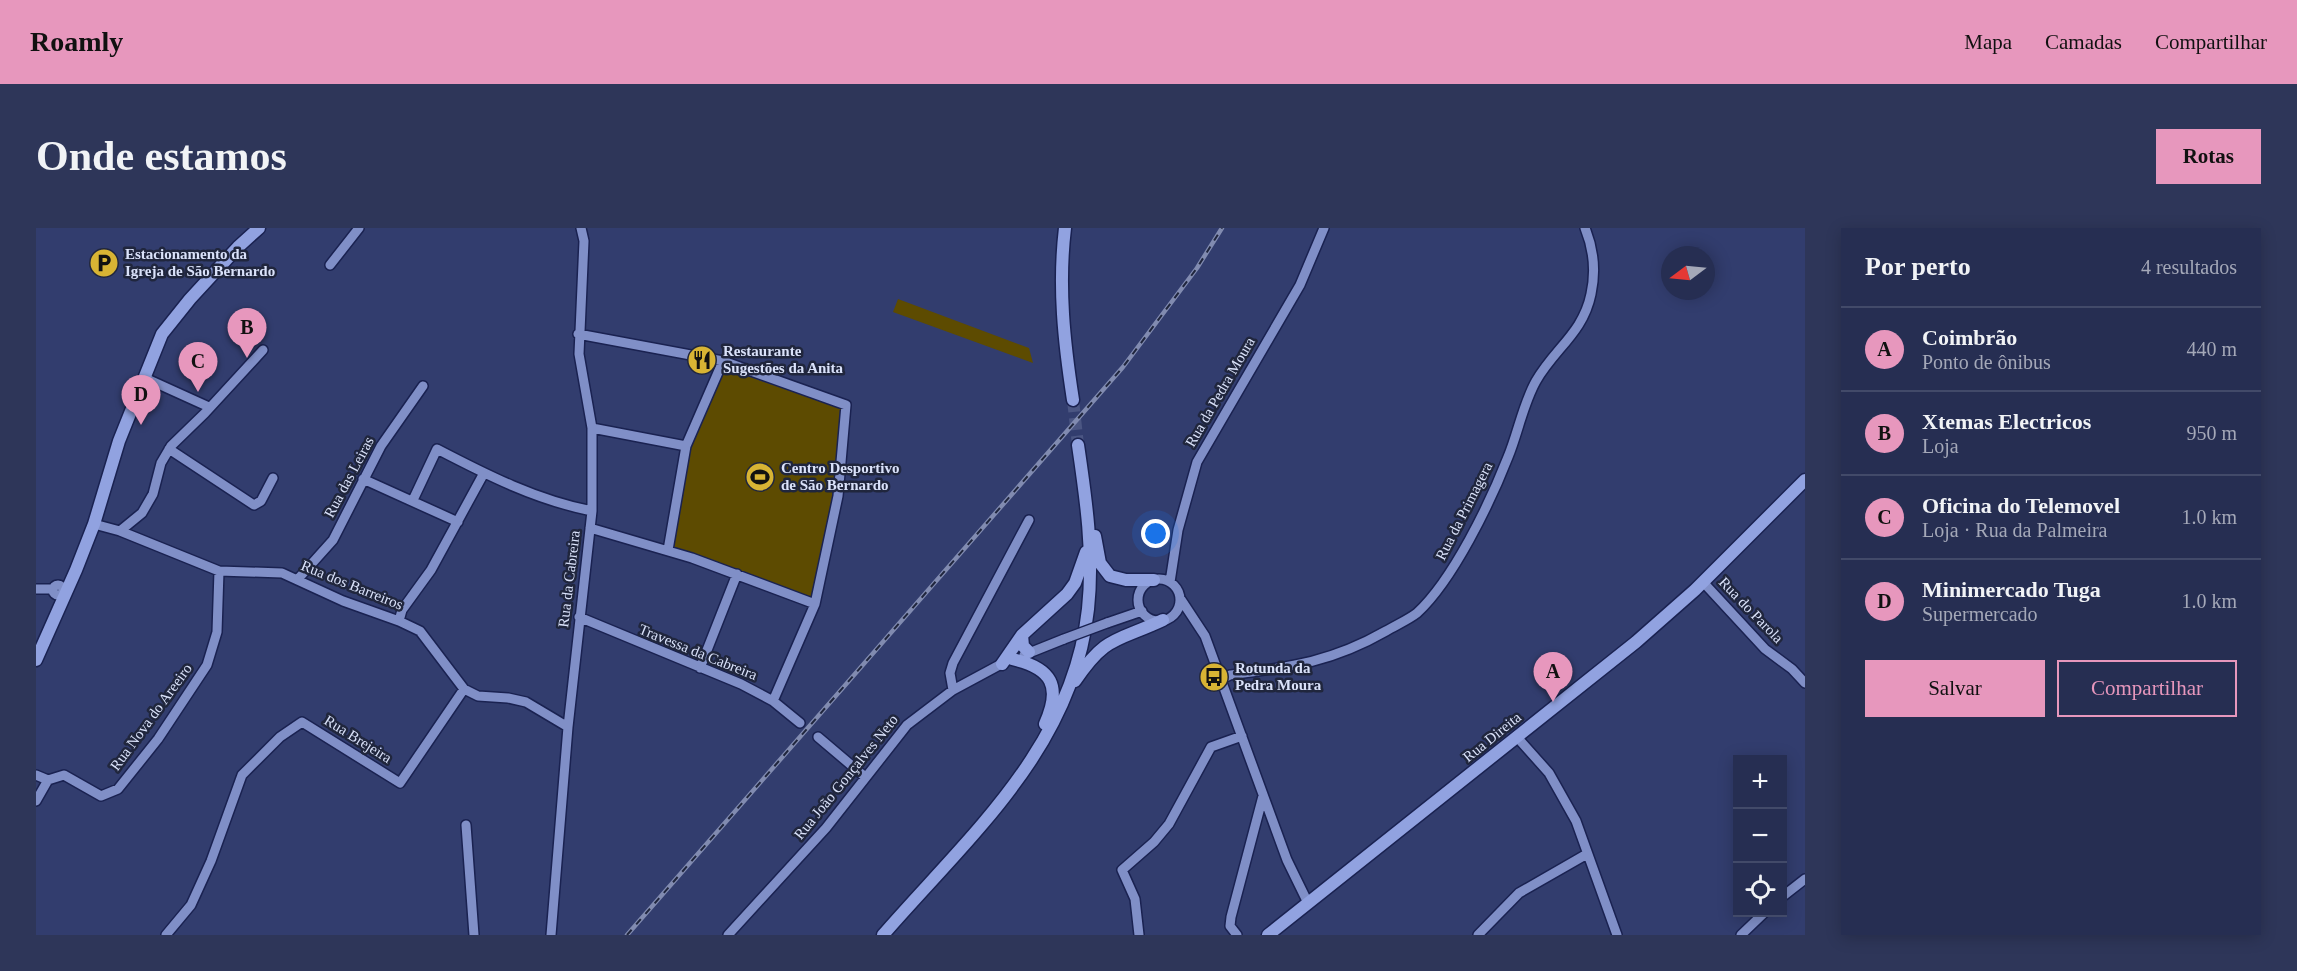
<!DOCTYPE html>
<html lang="pt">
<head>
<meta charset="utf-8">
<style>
  :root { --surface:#262e52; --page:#2e3659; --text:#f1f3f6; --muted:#a4a8b8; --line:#424a69; --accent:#e797bd }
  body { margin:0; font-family:"Times New Roman",serif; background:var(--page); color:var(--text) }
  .controls { position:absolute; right:18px; bottom:18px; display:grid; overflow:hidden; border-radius:0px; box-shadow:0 3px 15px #0003 }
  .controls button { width:54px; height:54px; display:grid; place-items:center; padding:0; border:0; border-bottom:2px solid var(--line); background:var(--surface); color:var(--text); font:30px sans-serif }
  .compass { position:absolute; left:1625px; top:18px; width:54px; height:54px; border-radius:50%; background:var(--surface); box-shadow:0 3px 15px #0003; rotate:254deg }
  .you { position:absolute; left:1120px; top:306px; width:21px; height:21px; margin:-15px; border:4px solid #fff; border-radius:50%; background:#1a73e8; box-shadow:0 0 0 9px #1a73e833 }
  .badge { display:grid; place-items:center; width:39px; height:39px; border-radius:50%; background:var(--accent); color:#111; font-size:20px; font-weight:700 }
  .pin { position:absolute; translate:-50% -50px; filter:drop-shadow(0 2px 3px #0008) }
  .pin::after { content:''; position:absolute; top:32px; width:21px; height:18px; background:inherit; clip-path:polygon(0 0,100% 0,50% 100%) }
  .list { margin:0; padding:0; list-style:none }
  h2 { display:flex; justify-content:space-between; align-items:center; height:78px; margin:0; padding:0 24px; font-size:26px }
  h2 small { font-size:20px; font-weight:400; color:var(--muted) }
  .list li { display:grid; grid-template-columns:39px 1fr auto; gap:18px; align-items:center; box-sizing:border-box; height:84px; padding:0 24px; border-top:2px solid var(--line) }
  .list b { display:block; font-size:22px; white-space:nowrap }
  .list p { margin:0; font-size:20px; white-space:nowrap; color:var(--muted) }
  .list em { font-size:20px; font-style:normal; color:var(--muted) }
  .actions { display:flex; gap:12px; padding:18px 24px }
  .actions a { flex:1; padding:14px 0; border:2px solid var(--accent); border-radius:0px; text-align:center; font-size:21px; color:var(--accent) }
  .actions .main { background:var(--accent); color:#111 }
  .icon { flex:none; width:33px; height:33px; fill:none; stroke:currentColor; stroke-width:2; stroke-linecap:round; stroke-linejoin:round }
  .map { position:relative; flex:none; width:1769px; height:707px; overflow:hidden; border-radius:0px }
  header { display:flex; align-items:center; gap:36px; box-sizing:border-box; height:84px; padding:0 30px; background:var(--accent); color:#111 }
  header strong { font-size:28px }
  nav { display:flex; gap:33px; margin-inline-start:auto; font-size:21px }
  .intro { display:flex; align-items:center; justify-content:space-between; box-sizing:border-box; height:144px; padding:0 36px }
  h1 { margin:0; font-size:42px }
  .button { padding:15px 27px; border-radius:0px; background:var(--accent); color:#111; font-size:21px; font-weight:700 }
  main { display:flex; gap:36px; padding:0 36px }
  aside { flex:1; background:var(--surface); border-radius:0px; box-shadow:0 3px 15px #0003 }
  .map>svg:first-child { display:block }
</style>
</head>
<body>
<header>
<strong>Roamly</strong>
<nav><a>Mapa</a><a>Camadas</a><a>Compartilhar</a></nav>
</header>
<div class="intro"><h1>Onde estamos</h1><a class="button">Rotas</a></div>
<main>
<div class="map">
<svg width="1769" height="707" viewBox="0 0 1769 707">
  <rect width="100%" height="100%" fill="#323d6e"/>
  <path fill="#5d4b01" d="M862 71 993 120 997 135 857 84Z
    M688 140 806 181 795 278 776 369 638 320 654 220Z"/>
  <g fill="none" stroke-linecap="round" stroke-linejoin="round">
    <path stroke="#4b5683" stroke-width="12" stroke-dasharray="12 6" stroke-linecap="butt" d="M1037 172 1042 217"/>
    <g stroke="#1a2251" stroke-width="12">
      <path id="minor" d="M294 37 323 0
        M542 106 687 133 810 177 802 268 779 376 737 473
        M109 150 173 179
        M556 200 650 218
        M133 221 218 277 225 273 237 250
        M327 251 422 294
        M377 272 401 221C451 247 500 272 556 283
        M58 296 84 303 183 343 246 345 307 373 363 393 384 403 428 461 442 468 472 470 490 474 532 499
        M554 300 656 330 779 376
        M84 303 106 285 117 266 125 235 135 218 169 185 227 122
        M632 322 650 218 687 133
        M262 351 297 312 345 218 387 158
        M1102 372a21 21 0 1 1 42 0a21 21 0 1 1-42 0Z
        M1134 354 1142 302 1161 234 1264 57 1288 0
        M1667 354 1729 421 1756 441 1769 455
        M17 362a5 5 0 1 1 10 0a5 5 0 1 1-10 0Z
        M0 361H17
        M1144 370 1169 408 1251 632 1272 675
        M543 389 705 456 737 473 764 495
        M363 393 366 382 395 342 448 245
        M1071 395 1106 383
        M988 427 1028 411
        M664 440 701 346
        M1186 451 1194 447C1255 439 1296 434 1350 403 1360 397 1372 392 1381 385 1417 352 1454 275 1472 229 1482 205 1487 176 1500 153 1519 120 1547 105 1555 66 1560 43 1558 22 1549 0
        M917 462 914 445 917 435 993 292
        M1480 508 1513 545 1540 593 1581 707
        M782 509 828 548
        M0 547 12 552 28 547 65 568 82 561 122 511 171 437 181 404 183 343
        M0 573 12 552
        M430 597 438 707
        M1746 669 1769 651
        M130 707 155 677 175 633 206 547 244 509 266 494 364 555 428 461
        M515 707 532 499 556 283V200L543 126 548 13 545 0
        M692 707 790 600 871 497 917 462 969 434
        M1103 707 1099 671 1086 642 1118 614 1133 596 1175 519 1206 508
        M1201 707 1194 698 1195 689 1227 568
        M1442 707 1483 665 1551 626
        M1705 707 1729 684"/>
    </g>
    <g stroke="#1a2251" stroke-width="15">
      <path id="major" d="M1029 0C1022 58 1028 114 1037 172
        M1059 308 1064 335 1074 348 1090 352H1118
        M986 407 987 418 993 424
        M976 431C1016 440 1026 458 1009 496
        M0 432 40 342 58 296 83 213 126 106 154 71 202 19 223 0
        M966 436 986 407 1031 366 1039 355 1050 324
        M1039 453C1070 407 1080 414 1127 392
        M847 707C933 608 1037 520 1052 381 1058 326 1050 271 1042 217
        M1232 707 1600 414 1659 362 1769 252"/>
    </g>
    <use href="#minor" stroke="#808fc7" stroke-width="9"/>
    <use href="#major" stroke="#91a2e0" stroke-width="12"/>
    <g stroke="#818bb0" stroke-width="4.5">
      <path id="rail" d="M591 707 1087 139 1161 40 1186 0"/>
    </g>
    <use href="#rail" stroke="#20263d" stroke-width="2" stroke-dasharray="7" stroke-linecap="butt"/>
    <g stroke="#1a2251" stroke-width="12" stroke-linecap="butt">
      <path id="minor-bridge" d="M1028 411 1071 395"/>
    </g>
    <use href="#minor-bridge" stroke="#808fc7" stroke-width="9"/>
  </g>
  <defs>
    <g id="parking-disc" transform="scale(1.5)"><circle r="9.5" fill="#d8b434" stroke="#20263d"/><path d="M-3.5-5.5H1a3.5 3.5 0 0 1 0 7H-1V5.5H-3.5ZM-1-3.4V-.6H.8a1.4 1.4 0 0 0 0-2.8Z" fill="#111"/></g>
    <g id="restaurant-disc" transform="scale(1.5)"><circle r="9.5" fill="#d8b434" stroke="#20263d"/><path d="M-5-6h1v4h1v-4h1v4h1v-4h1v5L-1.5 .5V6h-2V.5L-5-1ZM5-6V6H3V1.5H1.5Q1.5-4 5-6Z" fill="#111"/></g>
    <g id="stadium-disc" transform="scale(1.5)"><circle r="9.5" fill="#d8b434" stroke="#20263d"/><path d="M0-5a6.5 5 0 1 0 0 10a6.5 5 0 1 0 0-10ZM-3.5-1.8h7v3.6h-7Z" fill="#111"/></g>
    <g id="bus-disc" transform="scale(1.5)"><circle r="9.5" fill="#d8b434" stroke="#20263d"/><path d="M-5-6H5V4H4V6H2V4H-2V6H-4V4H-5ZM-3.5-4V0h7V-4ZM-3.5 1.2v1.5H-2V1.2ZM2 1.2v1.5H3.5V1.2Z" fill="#111"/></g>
  </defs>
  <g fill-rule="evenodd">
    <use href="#parking-disc" x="68" y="35"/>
    <use href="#restaurant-disc" x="666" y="132"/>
    <use href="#stadium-disc" x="724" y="249"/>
    <use href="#bus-disc" x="1178" y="449"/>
  </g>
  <g text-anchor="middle" stroke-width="5" stroke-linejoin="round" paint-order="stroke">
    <g font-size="15" font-weight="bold" fill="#dae2fa" stroke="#20263d" text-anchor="start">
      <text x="89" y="31">Estacionamento da<tspan x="89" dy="17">Igreja de São Bernardo</tspan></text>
      <text x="687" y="128">Restaurante<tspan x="687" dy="17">Sugestões da Anita</tspan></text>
      <text x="745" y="245">Centro Desportivo<tspan x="745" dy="17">de São Bernardo</tspan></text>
      <text x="1199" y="445">Rotunda da<tspan x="1199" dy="17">Pedra Moura</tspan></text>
    </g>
    <g font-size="15" fill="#dae2fa" stroke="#20263d">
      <text transform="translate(1184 164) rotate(-60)" y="5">Rua da Pedra Moura</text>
      <text transform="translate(313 249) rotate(-62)" y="5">Rua das Leiras</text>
      <text transform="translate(1428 283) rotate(-63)" y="5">Rua da Primagera</text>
      <text transform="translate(533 351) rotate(-83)" y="5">Rua da Cabreira</text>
      <text transform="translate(316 357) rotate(22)" y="5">Rua dos Barreiros</text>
      <text transform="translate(1715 382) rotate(46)" y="5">Rua do Parola</text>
      <text transform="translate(662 424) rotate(22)" y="5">Travessa da Cabreira</text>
      <text transform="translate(115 489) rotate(-54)" y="5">Rua Nova do Areeiro</text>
      <text transform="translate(1456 509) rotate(-39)" y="5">Rua Direita</text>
      <text transform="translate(322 511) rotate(32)" y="5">Rua Brejeira</text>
      <text transform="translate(810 549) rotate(-51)" y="5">Rua João Gonçalves Neto</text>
    </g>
  </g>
</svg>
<div class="controls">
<button>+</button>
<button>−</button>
<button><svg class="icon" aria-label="locate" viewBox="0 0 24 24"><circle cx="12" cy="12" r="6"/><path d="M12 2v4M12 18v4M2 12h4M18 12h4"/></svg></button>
</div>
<svg class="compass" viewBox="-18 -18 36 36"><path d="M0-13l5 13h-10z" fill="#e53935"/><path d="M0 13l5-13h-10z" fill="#a4a8b8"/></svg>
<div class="you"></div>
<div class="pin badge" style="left:1517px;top:474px">A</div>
<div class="pin badge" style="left:211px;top:130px">B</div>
<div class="pin badge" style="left:162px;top:164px">C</div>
<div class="pin badge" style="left:105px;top:197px">D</div>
</div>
<aside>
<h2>Por perto<small>4 resultados</small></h2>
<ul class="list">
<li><span class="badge">A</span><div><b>Coimbrão</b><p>Ponto de ônibus</p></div><em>440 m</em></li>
<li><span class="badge">B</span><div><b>Xtemas Electricos</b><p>Loja</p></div><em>950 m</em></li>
<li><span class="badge">C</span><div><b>Oficina do Telemovel</b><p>Loja · Rua da Palmeira</p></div><em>1.0 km</em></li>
<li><span class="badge">D</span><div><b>Minimercado Tuga</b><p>Supermercado</p></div><em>1.0 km</em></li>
</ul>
<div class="actions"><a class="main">Salvar</a><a>Compartilhar</a></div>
</aside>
</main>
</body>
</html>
